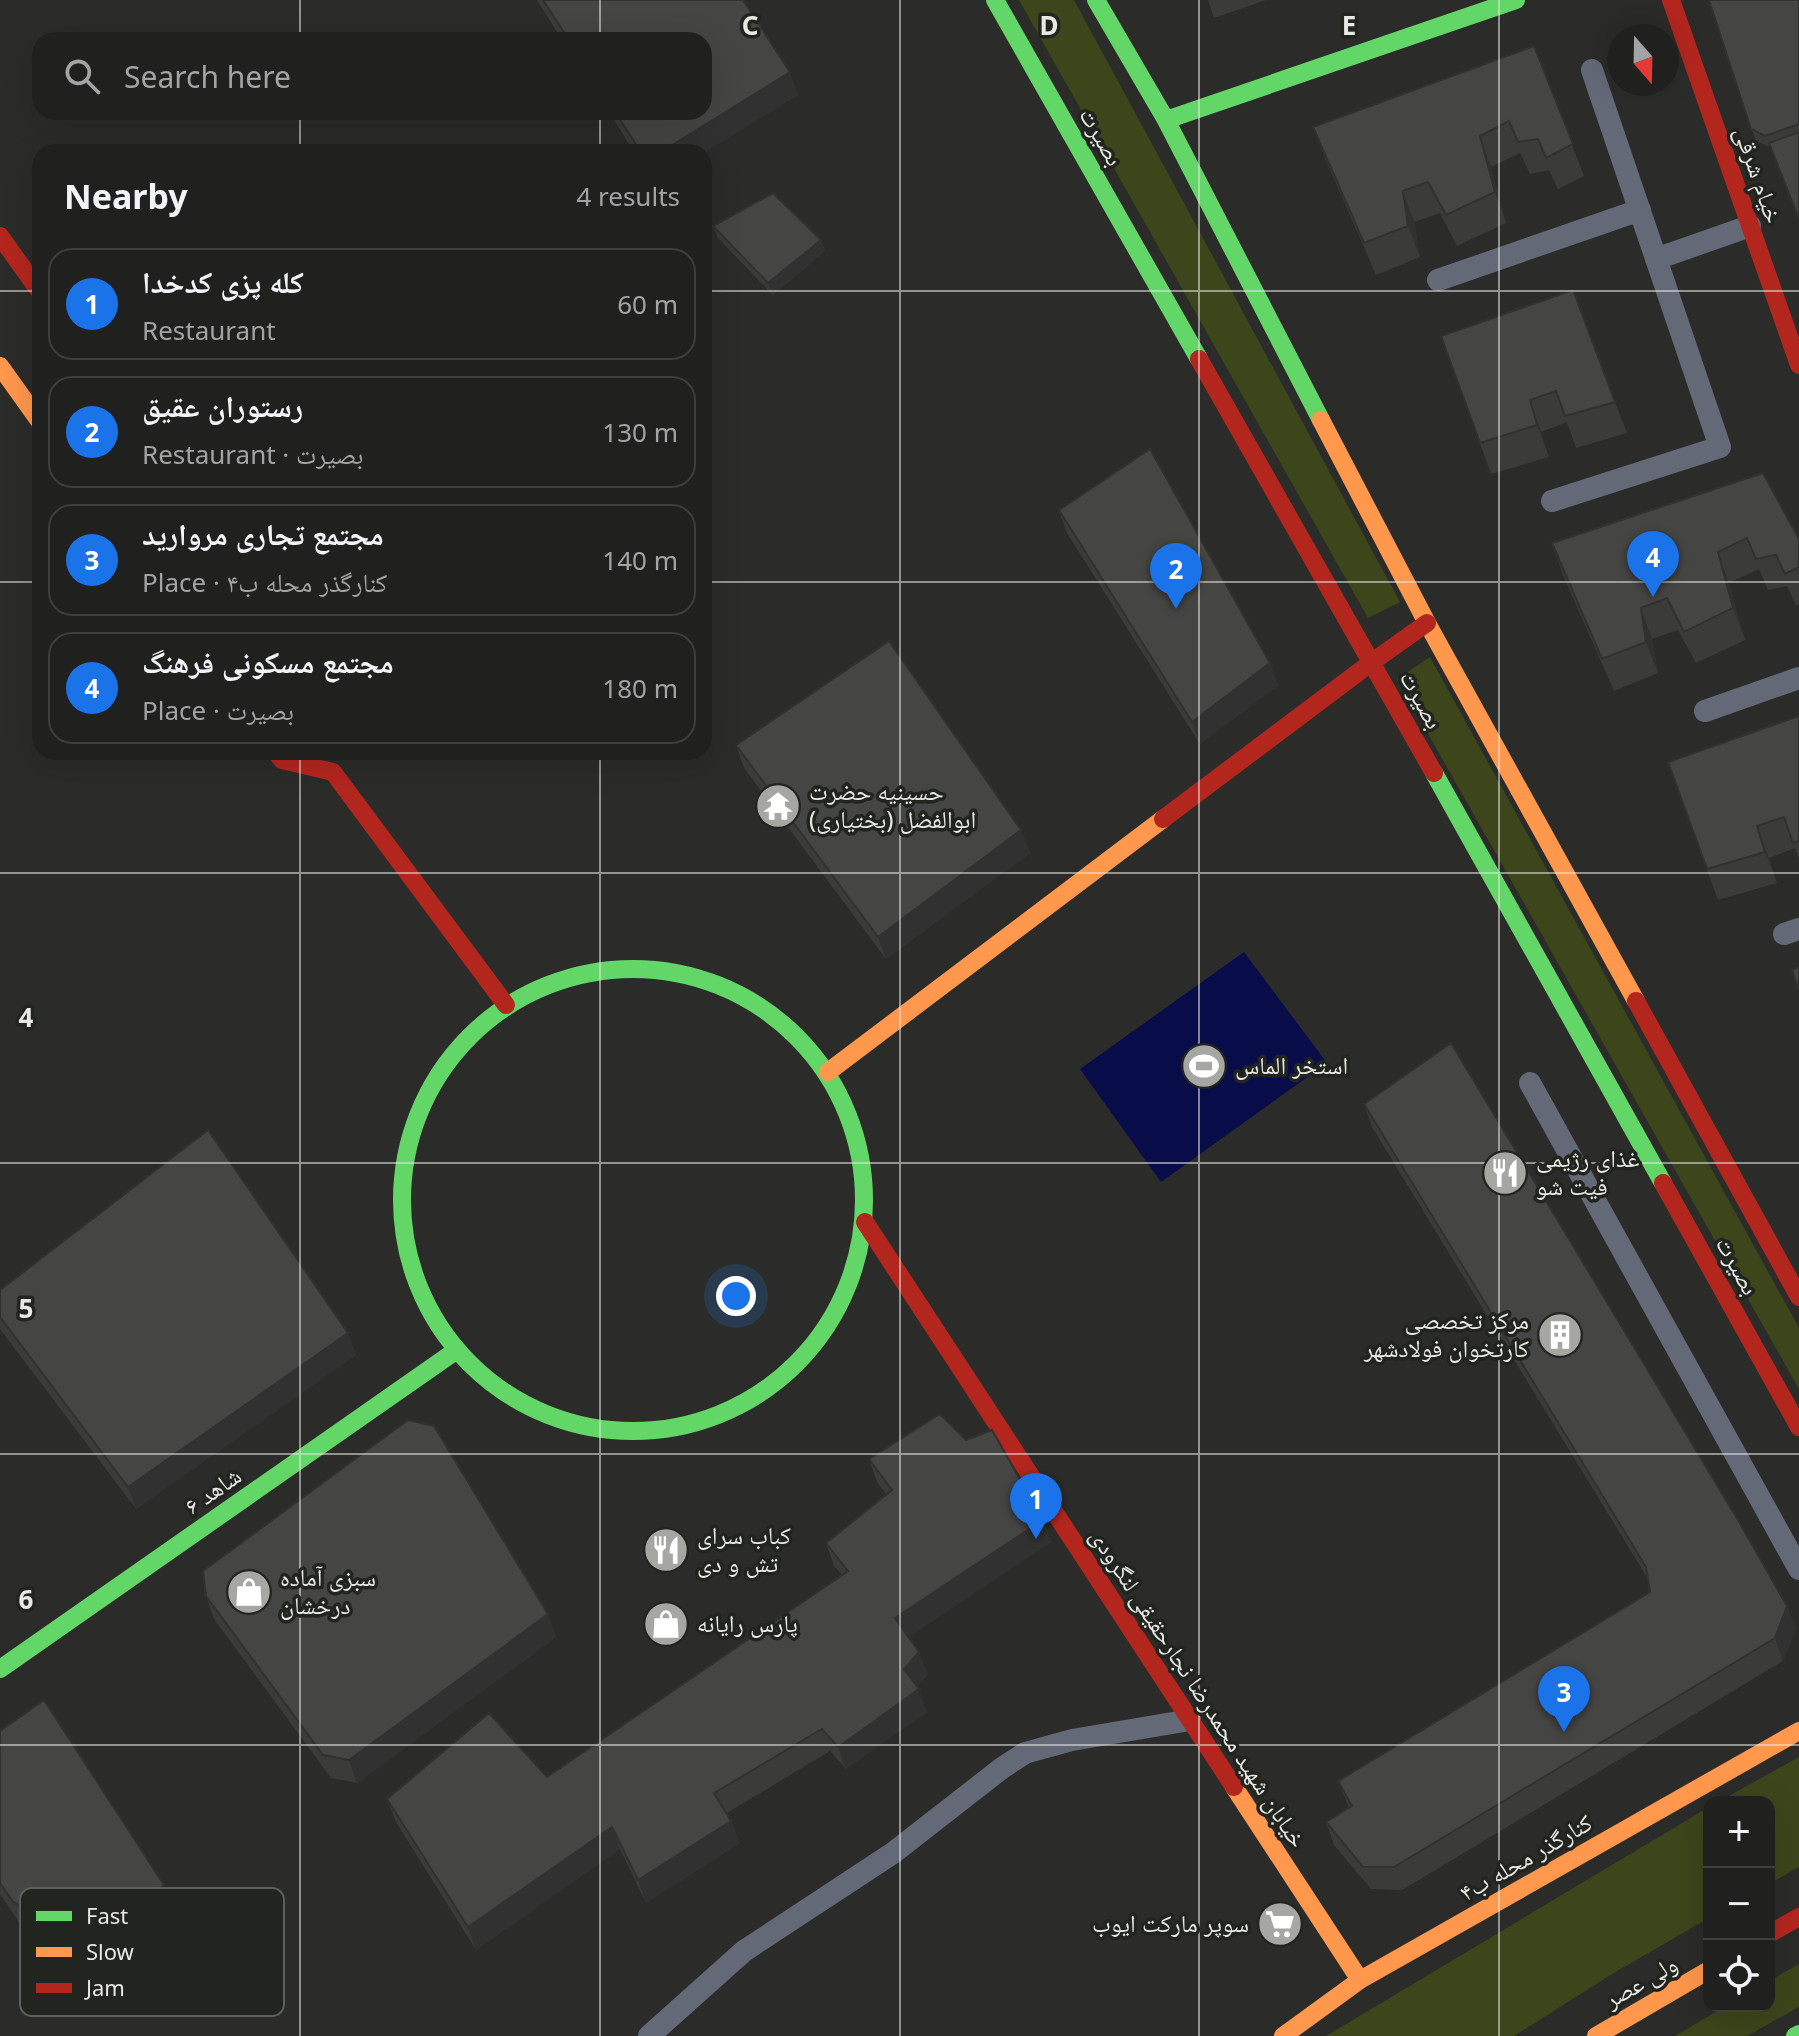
<!DOCTYPE html>
<html lang="en">
<head>
<meta charset="utf-8">
<style>
  :root { --surface:#20211f; --page:#2d2e2c; --text:#f1f3f6; --muted:#a2a3a4; --line:#3d3e3d; --accent:#1a73e8 }
  body { margin:0; font-family:"Noto Sans","Noto Naskh Arabic",sans-serif; background:var(--page); color:var(--text) }
  .controls { position:absolute; right:24px; bottom:24px; display:grid; overflow:hidden; border-radius:16px; box-shadow:0 8px 32px #0002 }
  .controls button { width:72px; height:72px; display:grid; place-items:center; padding:0; border:0; border-bottom:2px solid var(--line); background:var(--surface); color:var(--text); font:40px sans-serif }
  .compass { position:absolute; left:1607px; top:24px; width:72px; height:72px; border-radius:50%; background:var(--surface); box-shadow:0 8px 32px #0002; rotate:160deg }
  .you { position:absolute; left:736px; top:1296px; width:28px; height:28px; margin:-20px; border:6px solid #fff; border-radius:50%; background:#1a73e8; box-shadow:0 0 0 12px #1a73e833 }
  .badge { display:grid; place-items:center; width:52px; height:52px; border-radius:50%; background:var(--accent); color:#fff; font-size:26px; font-weight:700 }
  .pin { position:absolute; translate:-50% -66px; filter:drop-shadow(0 2px 4px #0008) }
  .pin::after { content:''; position:absolute; top:42px; width:28px; height:24px; background:inherit; clip-path:polygon(0 0,100% 0,50% 100%) }
  .list { margin:0; padding:0; list-style:none }
  h2 { display:flex; justify-content:space-between; align-items:center; height:104px; margin:0; padding:0 32px; font-size:34px }
  h2 small { font-size:26px; font-weight:400; color:var(--muted) }
  .list li { display:grid; grid-template-columns:52px 1fr auto; gap:24px; align-items:center; box-sizing:border-box; height:112px; margin:0 16px 16px; padding:0 16px; border:2px solid var(--line); border-radius:24px }
  .list b { display:block; font-size:30px; white-space:nowrap }
  .list p { margin:0; font-size:26px; white-space:nowrap; color:var(--muted) }
  .list em { font-size:26px; font-style:normal; color:var(--muted) }
  .icon { flex:none; width:44px; height:44px; fill:none; stroke:currentColor; stroke-width:2; stroke-linecap:round; stroke-linejoin:round }
  .map { position:relative; flex:none; width:1799px; height:2036px; overflow:hidden }
  .search { position:absolute; background:var(--surface); box-shadow:0 8px 32px #0002; left:32px; top:32px; width:680px; height:88px; display:flex; align-items:center; gap:20px; box-sizing:border-box; padding:0 28px; border-radius:24px; color:var(--muted); font-size:30px }
  .panel { position:absolute; background:var(--surface); box-shadow:0 8px 32px #0002; left:32px; top:144px; width:680px; height:616px; border-radius:24px }
  .map>svg:first-child { display:block }
</style>
</head>
<body>
<div class="map">
<svg width="1799" height="2036" viewBox="0 0 1799 2036">
  <rect width="100%" height="100%" fill="#2b2c29"/>
  <path fill="#3d451b" d="M1019 0H1074L1400 602 1368 618Z
    M1430 657 1799 1328V1389L1397 679Z
    M1799 1757V1867L1769 1884V1802H1718Z
    M1709 1807V1918L1617 1971 1514 2036H1326Z
    M1799 1964V2007L1747 2036H1675L1726 2006H1769V1981Z"/>
  <path fill="#080c49" d="M1244 952 1327 1063 1161 1182 1080 1069Z"/>
  <g fill="none" stroke-linecap="round" stroke-linejoin="round">
    <path stroke="#646977" stroke-width="22" d="M1656 259 1750 226
      M1438 280 1640 210
      M1552 501 1720 447 1592 70
      M1705 711 1799 678
      M1784 934 1799 929
      M1530 1083 1799 1569
      M649 2036 744 1951 893 1853 1002 1768 1025 1753 1072 1740 1190 1720"/>
    <path stroke="#63d668" stroke-width="18" d="M995 0 1199 359
      M1096 0 1166 120 1321 420
      M1166 120 1516 0
      M1434 773 1663 1183
      M402 1200a231 231 0 1 1 462 0a231 231 0 1 1-462 0Z
      M0 1669 454 1352
      M1795 2036 1799 2034"/>
    <path stroke="#ff974d" stroke-width="18" d="M0 366 40 422
      M1321 420 1427 623 1636 1001
      M828 1072 1163 819
      M1234 1787 1360 1980
      M1283 2036 1360 1980 1799 1731
      M1596 2036 1709 1970"/>
    <path stroke="#b3261e" stroke-width="18" d="M1671 0 1799 365
      M0 236 40 292
      M1199 359 1434 773
      M276 752 282 760 333 772 506 1005
      M1163 819 1372 662 1427 623
      M1636 1001 1799 1297
      M1663 1183 1799 1427
      M865 1222 1234 1787
      M1769 1934 1799 1917"/>
  </g>
  <path fill="#3b3c3a" d="M537 0H743L798 95 704 152H634L609 112H704V40H562Z
    M1208 0H1266L1214 18Z
    M1709 0H1799V220L1770 147 1756 141Z
    M1534 46 1584 176 1558 189 1549 170 1530 174 1520 153 1491 167 1506 223 1457 246 1440 213 1414 222 1420 257 1376 275 1325 158 1313 127Z
    M713 226 821 240 825 251 773 295 718 238Z
    M1441 336 1615 402 1627 433 1576 448 1567 422 1541 432 1549 457 1491 474Z
    M1763 473 1799 539V604L1796 606 1787 586 1768 590 1759 569 1729 583 1745 640 1696 663 1678 630 1652 639 1658 673 1614 691 1563 575 1552 543Z
    M1059 510 1270 663 1278 686 1200 744 1067 533Z
    M1799 716V859L1795 848 1769 858 1777 883 1718 900 1668 762Z
    M736 745 1021 830 1030 853 886 959 744 768Z
    M1364 1104 1787 1606 1796 1629 1783 1661 1402 1890 1371 1889 1334 1845 1326 1822 1349 1808 1338 1781 1650 1592 1648 1579 1372 1127Z
    M0 1290 348 1333 356 1355 136 1509 0 1329Z
    M869 1459 1043 1520 1051 1542 909 1637 919 1652 928 1674 917 1686 927 1712 846 1769 830 1751 727 1813 731 1821 740 1843 646 1903 620 1849 476 1950 396 1822 387 1799 547 1777 842 1575 834 1566 826 1543 887 1495 877 1482Z
    M206 1596 548 1614 556 1637 357 1783 331 1778 214 1619Z
    M0 1731 172 1907 151 1930 112 1947 65 1948 21 1925 0 1894Z"/>
  <path fill="#303130" d="M790 72 798 95 704 153V152H661Z
    M1480 136 1491 167 1506 223 1495 192Z
    M1403 191 1414 222 1420 257 1408 226Z
    M821 240 825 251 773 295 768 283Z
    M1530 400 1541 432 1549 457 1537 425Z
    M1718 552 1729 583 1745 640 1733 608Z
    M1641 608 1652 639 1658 673 1646 642Z
    M1270 663 1278 686 1200 744 1192 722Z
    M1757 826 1769 858 1777 883 1765 852Z
    M1021 830 1030 853 886 959 878 937Z
    M348 1333 356 1355 136 1509 128 1487Z
    M1043 1520 1051 1542 903 1641 895 1618Z
    M1787 1606 1796 1629 1783 1661 1775 1638Z
    M548 1614 556 1637 357 1783 349 1760Z
    M919 1652 928 1674 912 1692 904 1669Z
    M919 1689 927 1712 846 1769 838 1747Z
    M731 1821 740 1843 646 1903 638 1880Z
    M612 1827 620 1849 476 1950 468 1927Z
    M164 1885 172 1907 151 1930 143 1907Z"/>
  <path fill="#454644" stroke="#303130" stroke-width="2" d="M543 0H743L790 72 661 152H641L615 112H704V40H569Z
    M1709 0H1799V124L1765 136 1751 129Z
    M1534 46 1573 144 1546 158 1538 139 1518 142 1509 121 1480 136 1495 192 1446 215 1428 182 1403 191 1408 226 1364 243 1313 127Z
    M1799 132V219L1769 143Z
    M773 193 821 240 768 283 713 226Z
    M1573 290 1615 402 1565 416 1556 391 1530 400 1537 425 1480 443 1441 336Z
    M1150 449 1270 663 1192 722 1059 510Z
    M1763 473 1799 539V567L1785 574 1776 555 1756 559 1747 538 1718 552 1733 608 1684 632 1667 598 1641 608 1646 642 1602 659 1552 543Z
    M889 641 1021 830 878 937 736 745Z
    M1799 716V841L1793 843 1784 817 1757 826 1765 852 1707 869 1668 762Z
    M1799 967V990L1792 970Z
    M1451 1043 1738 1520 1787 1606 1775 1638 1394 1867H1363L1326 1822 1352 1806 1338 1781 1650 1592 1646 1567 1364 1104Z
    M208 1130 348 1333 128 1487 0 1317V1290Z
    M940 1414 966 1440 992 1430 1043 1520 895 1618 919 1652 904 1669 919 1689 838 1747 822 1729 714 1793 731 1821 638 1880 612 1827 468 1927 387 1799 489 1713 547 1777 848 1571 826 1543 892 1490 869 1459Z
    M408 1420 434 1426 548 1614 349 1760 323 1755 206 1596 203 1571Z
    M44 1700 164 1885 143 1907 104 1925H56L13 1902 0 1883V1731Z"/>
  <path fill="none" stroke="#e8e9e5" stroke-width="2" stroke-opacity="0.55" d="M300 0V40M600 0V40M900 0V2036M1199 0V2036M1499 0V2036M300 112V152M600 112V152M0 291H40M704 291H1799M0 582H40M704 582H1799M300 752V2036M600 752V2036M0 873H1799M0 1163H1799M0 1454H1799M0 1745H1799"/>
  <defs>
    <g id="temple-disc" transform="scale(2.3)"><circle r="9.5" fill="#a6a7a3" stroke="#22241f"/><path d="M0-6L5-2H3V0L6.5 2.5H4V6H1.5V3h-3V6H-4V2.5H-6.5L-3 0V-2H-5Z" fill="#fff"/></g>
    <g id="stadium-disc" transform="scale(2.3)"><circle r="9.5" fill="#a6a7a3" stroke="#22241f"/><path d="M0-5a6.5 5 0 1 0 0 10a6.5 5 0 1 0 0-10ZM-3.5-1.8h7v3.6h-7Z" fill="#fff"/></g>
    <g id="restaurant-disc" transform="scale(2.3)"><circle r="9.5" fill="#a6a7a3" stroke="#22241f"/><path d="M-5-6h1v4h1v-4h1v4h1v-4h1v5L-1.5 .5V6h-2V.5L-5-1ZM5-6V6H3V1.5H1.5Q1.5-4 5-6Z" fill="#fff"/></g>
    <g id="building-disc" transform="scale(2.3)"><circle r="9.5" fill="#a6a7a3" stroke="#22241f"/><path d="M-4-6H4V6H1V3H-1V6H-4ZM-2.5-4.3h1.7v1.8h-1.7ZM.8-4.3h1.7v1.8H.8ZM-2.5-1h1.7V.8h-1.7ZM.8-1h1.7V.8H.8Z" fill="#fff"/></g>
    <g id="shop-disc" transform="scale(2.3)"><circle r="9.5" fill="#a6a7a3" stroke="#22241f"/><path d="M-5-2.5h2.3a2.7 3.5 0 0 1 5.4 0H5L5.5 6h-11ZM-1.5-2.5h3a1.5 2.3 0 0 0-3 0Z" fill="#fff"/></g>
    <g id="supermarket-disc" transform="scale(2.3)"><circle r="9.5" fill="#a6a7a3" stroke="#22241f"/><path d="M-6-5.5h2.5l.6 2H6L4.5 2H-2.5L-4.4-4H-6ZM-1.5 3.2a1.3 1.3 0 1 0 .1 0ZM3 3.2a1.3 1.3 0 1 0 .1 0Z" fill="#fff"/></g>
  </defs>
  <g fill-rule="evenodd">
    <use href="#temple-disc" x="778" y="806"/>
    <use href="#stadium-disc" x="1204" y="1066"/>
    <use href="#restaurant-disc" x="1505" y="1173"/>
    <use href="#building-disc" x="1560" y="1335"/>
    <use href="#restaurant-disc" x="666" y="1550"/>
    <use href="#shop-disc" x="249" y="1592"/>
    <use href="#shop-disc" x="666" y="1624"/>
    <use href="#supermarket-disc" x="1280" y="1924"/>
  </g>
  <g text-anchor="middle" stroke-width="7" stroke-linejoin="round" paint-order="stroke">
    <g font-size="24" fill="#e8e9e5" stroke="#22241f">
      <text transform="translate(1101 137) rotate(60)" y="8">بصیرت</text>
      <text transform="translate(1758 175) rotate(71)" y="8">خیام شرقی</text>
      <text transform="translate(1421 700) rotate(61)" y="8">بصیرت</text>
      <text transform="translate(1737 1266) rotate(61)" y="8">بصیرت</text>
      <text transform="translate(213 1491) rotate(-35)" y="8">شاهد ۶</text>
      <text transform="translate(1198 1688) rotate(57)" y="8">خیابان شهید محمدرضا نجارحقیقی لنگرودی</text>
      <text transform="translate(1526 1858) rotate(-30)" y="8">کنارگذر محله ب۴</text>
      <text transform="translate(1641 1982) rotate(-30)" y="8">ولی عصر</text>
    </g>
    <g font-size="24" fill="#e8e9e5" stroke="#22241f" text-anchor="start">
      <text x="809" y="800">حسینیه حضرت<tspan x="809" dy="28">ابوالفضل (بختیاری)</tspan></text>
      <text x="1235" y="1074">استخر الماس</text>
      <text x="1536" y="1167">غذای رژیمی<tspan x="1536" dy="28">فیت شو</tspan></text>
      <text x="1529" y="1329" text-anchor="end">مرکز تخصصی<tspan x="1529" dy="28">کارتخوان فولادشهر</tspan></text>
      <text x="697" y="1544">کباب سرای<tspan x="697" dy="28">تش و دی</tspan></text>
      <text x="280" y="1586">سبزی آماده<tspan x="280" dy="28">درخشان</tspan></text>
      <text x="697" y="1632">پارس رایانه</text>
      <text x="1249" y="1932" text-anchor="end">سوپر مارکت ایوب</text>
    </g>
  </g>
  <rect x="20" y="1888" width="264" height="128" rx="12" fill="#22241f" stroke="#5d5f5a" stroke-width="2"/>
  <rect x="36" y="1911" width="36" height="10" fill="#63d668"/>
  <rect x="36" y="1947" width="36" height="10" fill="#ff974d"/>
  <rect x="36" y="1983" width="36" height="10" fill="#b3261e"/>
  <g font-size="22" fill="#e8e9e5">
    <text x="86" y="1924">Fast</text>
    <text x="86" y="1960">Slow</text>
    <text x="86" y="1996">Jam</text>
  </g>
  <g font-size="26" text-anchor="middle" font-weight="bold" fill="#e8e9e5" stroke="#22241f" stroke-width="7" stroke-linejoin="round" paint-order="stroke">
    <text x="750" y="35">C</text>
    <text x="1049" y="35">D</text>
    <text x="1349" y="35">E</text>
    <text x="26" y="1027">4</text>
    <text x="26" y="1318">5</text>
    <text x="26" y="1609">6</text>
  </g>
</svg>
<div class="controls">
<button>+</button>
<button>−</button>
<button><svg class="icon" aria-label="locate" viewBox="0 0 24 24"><circle cx="12" cy="12" r="6"/><path d="M12 2v4M12 18v4M2 12h4M18 12h4"/></svg></button>
</div>
<svg class="compass" viewBox="-18 -18 36 36"><path d="M0-13l5 13h-10z" fill="#e53935"/><path d="M0 13l5-13h-10z" fill="#a2a3a4"/></svg>
<div class="you"></div>
<div class="pin badge" style="left:1036px;top:1539px">1</div>
<div class="pin badge" style="left:1176px;top:609px">2</div>
<div class="pin badge" style="left:1564px;top:1732px">3</div>
<div class="pin badge" style="left:1653px;top:597px">4</div>
<div class="search"><svg class="icon" aria-label="search" viewBox="0 0 24 24"><circle cx="10" cy="10" r="6"/><path d="M15 15l6 6"/></svg>Search here</div>
<section class="panel">
<h2>Nearby<small>4 results</small></h2>
<ul class="list">
<li><span class="badge">1</span><div><b>کله پزی کدخدا</b><p>Restaurant</p></div><em>60 m</em></li>
<li><span class="badge">2</span><div><b>رستوران عقیق</b><p>Restaurant · بصیرت</p></div><em>130 m</em></li>
<li><span class="badge">3</span><div><b>مجتمع تجاری مروارید</b><p>Place · کنارگذر محله ب۴</p></div><em>140 m</em></li>
<li><span class="badge">4</span><div><b>مجتمع مسکونی فرهنگ</b><p>Place · بصیرت</p></div><em>180 m</em></li>
</ul>
</section>
</div>
</body>
</html>
